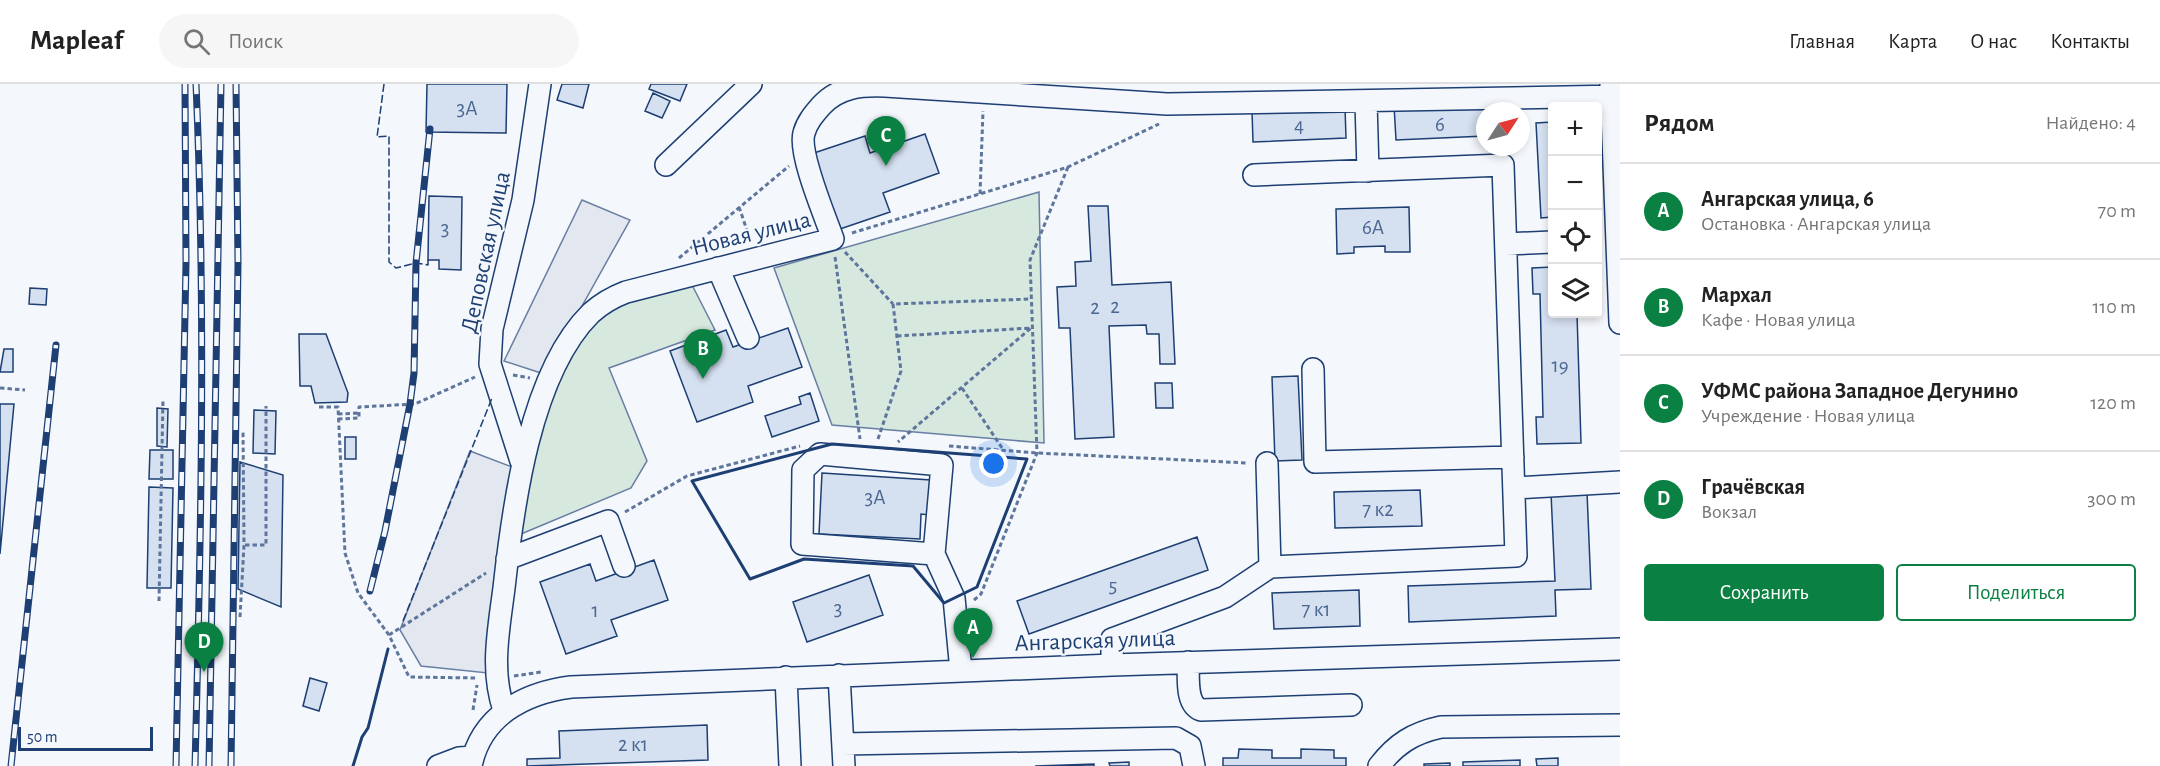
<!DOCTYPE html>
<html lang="ru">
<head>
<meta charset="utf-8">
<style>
  :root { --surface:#fff; --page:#f6f6f6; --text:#222; --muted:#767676; --line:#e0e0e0; --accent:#0b8043 }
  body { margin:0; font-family:"Alegreya Sans",sans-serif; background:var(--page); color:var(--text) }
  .controls { position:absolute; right:18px; top:18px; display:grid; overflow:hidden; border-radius:6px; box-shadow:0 3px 9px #0003 }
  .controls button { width:54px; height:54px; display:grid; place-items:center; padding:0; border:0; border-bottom:2px solid var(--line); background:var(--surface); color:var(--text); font:30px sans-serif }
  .compass { position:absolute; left:1476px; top:18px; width:54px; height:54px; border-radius:50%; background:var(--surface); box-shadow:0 3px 9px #0003; rotate:54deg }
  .scale { position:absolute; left:18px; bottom:15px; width:135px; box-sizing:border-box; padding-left:6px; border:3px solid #1d3f73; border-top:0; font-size:16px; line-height:21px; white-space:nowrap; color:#1d3f73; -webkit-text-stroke:4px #f4f7fb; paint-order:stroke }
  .you { position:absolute; left:994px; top:380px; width:21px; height:21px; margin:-15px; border:4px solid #fff; border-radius:50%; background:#1a73e8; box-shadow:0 0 0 9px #1a73e833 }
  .badge { display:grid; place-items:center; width:39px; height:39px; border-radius:50%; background:var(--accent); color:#fff; font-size:20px; font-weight:700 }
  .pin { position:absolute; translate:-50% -50px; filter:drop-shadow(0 2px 3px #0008) }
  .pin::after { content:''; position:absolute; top:32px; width:21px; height:18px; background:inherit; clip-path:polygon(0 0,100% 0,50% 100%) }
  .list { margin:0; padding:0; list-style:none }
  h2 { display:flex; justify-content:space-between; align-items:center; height:78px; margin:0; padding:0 24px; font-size:26px }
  h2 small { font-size:20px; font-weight:400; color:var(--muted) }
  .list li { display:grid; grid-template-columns:39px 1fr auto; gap:18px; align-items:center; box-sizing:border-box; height:96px; padding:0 24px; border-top:2px solid var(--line) }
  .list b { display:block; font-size:22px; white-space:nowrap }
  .list p { margin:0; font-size:20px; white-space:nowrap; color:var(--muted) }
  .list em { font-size:20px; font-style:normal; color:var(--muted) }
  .actions { display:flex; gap:12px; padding:18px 24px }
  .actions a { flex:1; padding:14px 0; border:2px solid var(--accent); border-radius:6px; text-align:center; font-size:21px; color:var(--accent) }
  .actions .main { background:var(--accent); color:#fff }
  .icon { flex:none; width:33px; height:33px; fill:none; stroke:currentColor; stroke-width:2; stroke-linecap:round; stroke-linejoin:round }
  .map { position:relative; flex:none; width:1620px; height:682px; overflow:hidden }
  header { display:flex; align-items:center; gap:36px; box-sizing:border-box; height:84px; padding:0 30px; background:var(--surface); border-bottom:2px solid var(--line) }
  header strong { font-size:28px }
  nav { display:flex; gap:33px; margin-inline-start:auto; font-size:21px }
  .search { width:420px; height:54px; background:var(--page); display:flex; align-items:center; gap:15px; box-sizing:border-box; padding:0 21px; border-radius:33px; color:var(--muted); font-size:22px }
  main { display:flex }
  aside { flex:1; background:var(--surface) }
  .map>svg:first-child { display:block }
</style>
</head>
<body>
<header>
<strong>Mapleaf</strong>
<div class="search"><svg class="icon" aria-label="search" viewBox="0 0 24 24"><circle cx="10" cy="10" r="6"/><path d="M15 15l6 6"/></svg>Поиск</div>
<nav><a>Главная</a><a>Карта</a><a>О нас</a><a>Контакты</a></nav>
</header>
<main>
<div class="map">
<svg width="1620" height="682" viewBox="0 0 1620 682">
  <rect width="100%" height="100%" fill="#f4f7fb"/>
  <path fill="#d7e8df" stroke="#687fa3" stroke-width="1.5" d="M1039 108 1044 359 832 341 774 184Z
    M689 195 715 246 609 284 647 377 631 404 521 450 534 364 558 290 583 247 610 220Z"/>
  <path fill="#e3e8f0" stroke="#687fa3" stroke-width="1.5" d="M582 116 630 136 544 290 504 277Z
    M470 367 512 383 488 589 421 582 400 546Z"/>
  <path fill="#d5e0f0" stroke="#1d3f73" stroke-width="1.5" d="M427 0H507L506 49 426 48Z
    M562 0H589L583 24 557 16Z
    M651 0H687L680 17 649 5Z
    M653 9 670 17 662 34 645 27Z
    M1485 17V52L1396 56 1394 21Z
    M1345 23 1346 54 1253 58 1252 27Z
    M1552 38V133L1541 134 1536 39Z
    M925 50 939 89 883 109 890 128 837 146 811 70 865 52 870 69Z
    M429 112 462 113 461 186 439 185V176H428Z
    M1088 122H1108L1112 201 1171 198 1175 280H1160L1159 250H1147L1146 241 1109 242 1114 353 1075 355 1070 244H1059L1057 203 1076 202 1075 178 1091 177Z
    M1409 123 1410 168H1385V162L1354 163V169L1337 170 1336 125Z
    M1552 183V230H1577L1581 359 1537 360 1536 333H1543L1540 210H1533L1532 184Z
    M30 204 47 205 46 221 29 220Z
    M788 244 802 283 748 302 753 318 697 338 670 267 726 246 733 263Z
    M299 250H326L348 309 347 318 315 319 311 302H300Z
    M4 265H13V288H0Z
    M1298 292 1302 376 1275 377 1272 293Z
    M1155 299H1172L1173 324H1156Z
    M810 309 819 337 772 353 765 332 801 320 799 313Z
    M0 320H14L0 470Z
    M157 324 168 325 167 363 157 362Z
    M254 326 276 327 275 370 253 369Z
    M345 353H356V375H345Z
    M150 366H173V395H149Z
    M240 378 283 391 281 523 238 505Z
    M822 389 931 396 929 431 921 430 920 455 819 450Z
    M149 403 173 404 171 504H147Z
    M1420 406 1422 442 1335 444 1334 408Z
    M1587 408 1591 505 1555 506 1556 532 1409 538 1408 502 1555 497 1551 409Z
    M1197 453 1208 486 1029 550 1017 517Z
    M654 476 668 516 611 536 617 552 566 570 540 498 590 480 596 497Z
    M869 491 883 531 807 558 793 518Z
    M1359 506 1360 542 1274 545 1272 509Z
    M310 594 327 599 319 627 303 622Z
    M707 641 708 676 527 682V675L560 674 559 647Z
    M1239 665 1272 666V674H1301V665L1334 666V674H1346V682H1223V674H1238Z
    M1558 674V682H1537L1536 675Z
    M1520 676V682H1463V678Z
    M1129 678V682H1110L1109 679Z
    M1450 679V682H1424V680Z
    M1094 680V682H1035Z"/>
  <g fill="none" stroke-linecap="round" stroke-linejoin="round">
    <g stroke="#1d3f73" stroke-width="24">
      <path id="minor" d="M1611 0 1620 239
        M1366 18 1368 87
        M666 81 751 0
        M1506 160 1552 158
        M718 184 748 254
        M1313 285 1315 378 1513 373
        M521 377 490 280 492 245 523 116 540 0
        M1267 379 1270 483
        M1514 404 1620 398
        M934 470 802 460 803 386 820 370 942 381 934 470 954 514 961 587
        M507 475 608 437 624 482
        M1188 578C1189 593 1185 620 1201 626L1351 621
        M1112 581V555L1225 513 1270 483 1516 472 1503 81 1254 91
        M839 591 844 682
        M786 593 790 682
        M504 626C490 586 499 544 504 504 513 422 530 289 591 229 602 219 613 213 626 208L833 155C825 132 798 69 804 49 807 38 814 30 821 22 838 3 861 1 885 2L1167 20 1620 12
        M843 660 1176 654 1190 662 1194 682
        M438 682 459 674 473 673
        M471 682C481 632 524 609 571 603L1112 581 1620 565
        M1379 682C1396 660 1413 649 1441 643L1620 641"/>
    </g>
    <path stroke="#5e769c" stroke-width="3" stroke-dasharray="4.5 3" stroke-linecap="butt" d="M980 110 983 27
      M739 123 751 158
      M852 149 1068 83 1159 40
      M845 168 893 220
      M835 173 860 355
      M679 174 789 82
      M897 252 1031 244 898 358
      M513 291 530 294
      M0 304 25 306
      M962 304 1004 367
      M319 323H338L345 469 358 509 389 551 409 593 478 594
      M338 330 359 329
      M338 335 359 334V323L415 320 475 293
      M878 355 901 287 893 220 1031 215
      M949 362 1037 369 1248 379
      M625 428 687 392 800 362
      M245 461H266V322
      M974 516 981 510 1037 369 1030 176 1068 83
      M159 517 163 315
      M240 533 244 461 243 346
      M389 551 486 489
      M514 592 541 588
      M473 626 477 601"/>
    <use href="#minor" stroke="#f4f7fb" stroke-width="21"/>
    <g stroke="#1d3f73" stroke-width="7">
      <path id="rail" d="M370 507 385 447 410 320 414 289 416 179 430 45
        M11 682 56 261
        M176 682 186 179 185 0
        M195 682C201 455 206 227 196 0
        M209 682 221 0
        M231 682 238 179 236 0"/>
    </g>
    <use href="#rail" stroke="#f4f7fb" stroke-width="4.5" stroke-dasharray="14" stroke-linecap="butt"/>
    <path stroke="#1d3f73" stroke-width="1.5" stroke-dasharray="8 3" stroke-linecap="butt" d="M384 0 377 53 389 52V178L396 184 416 179 428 181V176
      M403 537 492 314"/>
    <path stroke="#1d3f73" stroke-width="3" d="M832 360 1027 375 977 503 944 519 913 482 804 475 750 495 692 397Z
      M353 682 362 653 368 644 388 565"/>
  </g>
  <g text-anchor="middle" stroke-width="4.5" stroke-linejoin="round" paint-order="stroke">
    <g font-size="21" fill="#4b6792">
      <text x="467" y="31">3А</text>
      <text x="1440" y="47">6</text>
      <text x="1299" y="48">4</text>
      <text x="1373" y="150">6А</text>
      <text x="445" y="151">3</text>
      <text x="1115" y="229">2</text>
      <text x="1095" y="230">2</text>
      <text x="1560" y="288">19</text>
      <text x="875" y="420">3А</text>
      <text x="1378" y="432">7 к2</text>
      <text x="1113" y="508">5</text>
      <text x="838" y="531">3</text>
      <text x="1316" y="532">7 к1</text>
      <text x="595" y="533">1</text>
      <text x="633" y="667">2 к1</text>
    </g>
    <g font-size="24" fill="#1d3f73" stroke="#f4f7fb">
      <text transform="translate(751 149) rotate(-14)" y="8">Новая улица</text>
      <text transform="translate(485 168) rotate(-78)" y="8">Деповская улица</text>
      <text transform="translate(1095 556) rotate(-2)" y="8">Ангарская улица</text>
    </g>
  </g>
</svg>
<div class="controls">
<button>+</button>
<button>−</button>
<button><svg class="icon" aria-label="locate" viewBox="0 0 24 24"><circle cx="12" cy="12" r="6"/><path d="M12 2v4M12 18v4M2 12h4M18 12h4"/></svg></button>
<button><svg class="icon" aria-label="layers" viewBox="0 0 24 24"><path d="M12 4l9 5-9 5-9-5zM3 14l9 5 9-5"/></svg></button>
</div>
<svg class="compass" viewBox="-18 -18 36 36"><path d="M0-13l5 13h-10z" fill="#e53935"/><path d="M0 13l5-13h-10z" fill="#767676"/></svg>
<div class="scale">50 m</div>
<div class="you"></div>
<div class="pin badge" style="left:973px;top:574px">A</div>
<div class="pin badge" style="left:703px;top:295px">B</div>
<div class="pin badge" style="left:886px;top:82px">C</div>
<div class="pin badge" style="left:204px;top:588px">D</div>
</div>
<aside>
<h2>Рядом<small>Найдено: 4</small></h2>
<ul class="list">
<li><span class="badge">A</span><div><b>Ангарская улица, 6</b><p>Остановка · Ангарская улица</p></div><em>70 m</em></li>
<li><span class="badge">B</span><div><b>Мархал</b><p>Кафе · Новая улица</p></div><em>110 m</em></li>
<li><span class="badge">C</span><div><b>УФМС района Западное Дегунино</b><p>Учреждение · Новая улица</p></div><em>120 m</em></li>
<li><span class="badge">D</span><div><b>Грачёвская</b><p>Вокзал</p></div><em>300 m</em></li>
</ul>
<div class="actions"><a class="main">Сохранить</a><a>Поделиться</a></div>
</aside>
</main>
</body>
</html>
